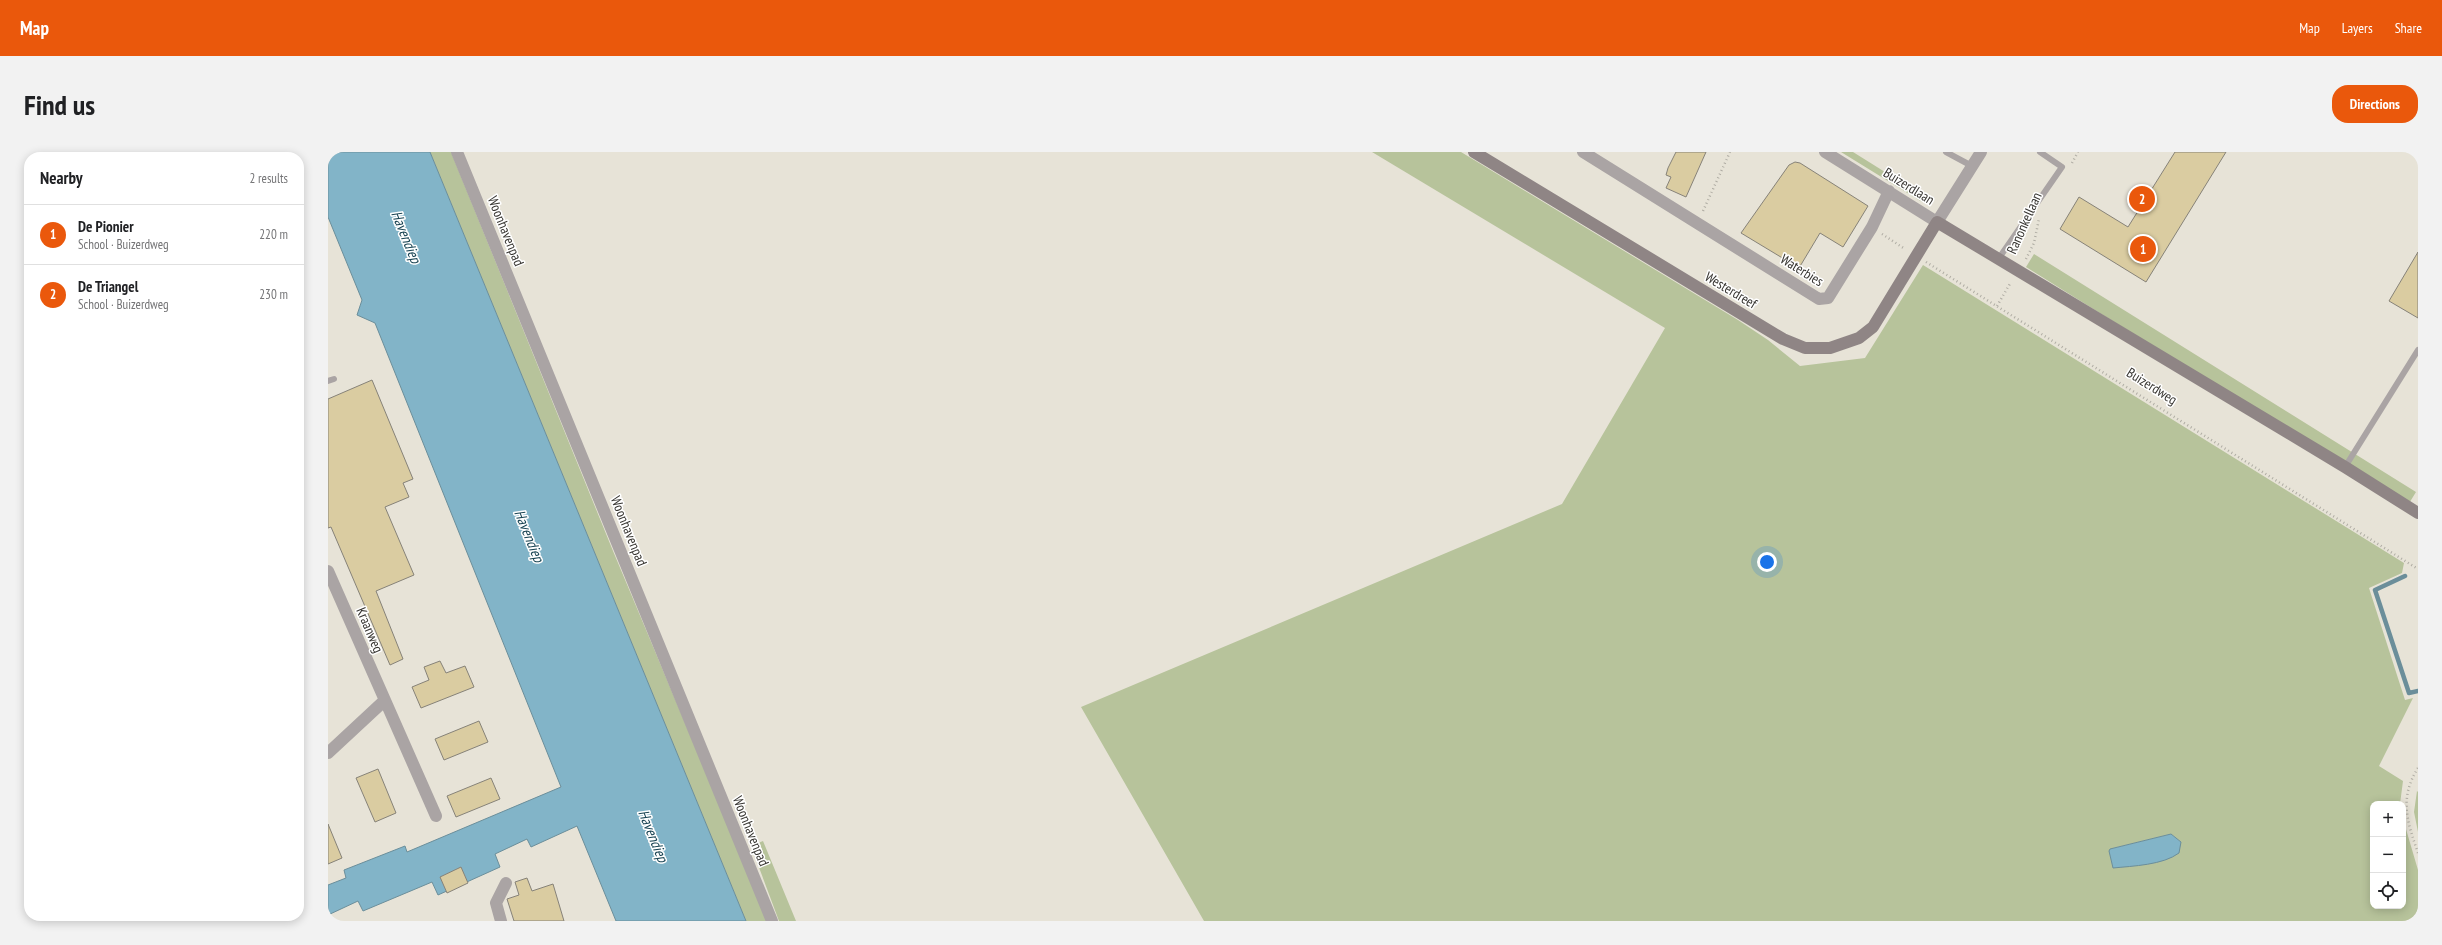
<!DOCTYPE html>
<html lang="en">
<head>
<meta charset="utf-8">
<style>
  :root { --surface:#fff; --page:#f2f2f2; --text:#202124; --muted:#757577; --line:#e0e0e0; --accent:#ea580c }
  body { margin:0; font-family:"PT Sans Narrow",sans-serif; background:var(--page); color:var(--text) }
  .controls { position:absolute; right:12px; bottom:12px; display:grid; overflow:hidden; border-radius:8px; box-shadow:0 2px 10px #0003 }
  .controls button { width:36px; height:36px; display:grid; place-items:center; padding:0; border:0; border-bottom:1px solid var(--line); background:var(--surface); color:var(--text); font:20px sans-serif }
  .you { position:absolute; left:1439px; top:410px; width:14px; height:14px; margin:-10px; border:3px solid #fff; border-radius:50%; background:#1a73e8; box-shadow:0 0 0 6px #1a73e833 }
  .badge { display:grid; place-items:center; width:26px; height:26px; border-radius:50%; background:var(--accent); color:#fff; font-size:13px; font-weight:700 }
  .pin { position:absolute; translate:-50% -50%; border:2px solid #fff; box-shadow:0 1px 4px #0006 }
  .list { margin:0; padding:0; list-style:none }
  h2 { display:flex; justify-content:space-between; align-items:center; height:52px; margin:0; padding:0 16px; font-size:17px }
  h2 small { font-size:13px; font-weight:400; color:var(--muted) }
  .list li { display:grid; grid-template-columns:26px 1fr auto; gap:12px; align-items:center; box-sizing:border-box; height:60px; padding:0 16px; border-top:1px solid var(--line) }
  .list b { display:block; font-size:15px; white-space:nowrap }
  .list p { margin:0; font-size:13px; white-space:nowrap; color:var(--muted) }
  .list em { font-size:13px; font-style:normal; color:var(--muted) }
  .icon { flex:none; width:22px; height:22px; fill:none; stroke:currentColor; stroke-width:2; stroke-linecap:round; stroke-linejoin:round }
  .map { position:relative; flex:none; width:2090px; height:769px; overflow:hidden; border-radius:16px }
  header { display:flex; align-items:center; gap:24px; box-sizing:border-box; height:56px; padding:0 20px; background:var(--accent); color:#fff }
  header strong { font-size:19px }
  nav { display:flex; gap:22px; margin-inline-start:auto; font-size:14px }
  .intro { display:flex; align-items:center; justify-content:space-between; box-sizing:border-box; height:96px; padding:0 24px }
  h1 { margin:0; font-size:28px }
  .button { padding:10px 18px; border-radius:16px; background:var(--accent); color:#fff; font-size:14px; font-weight:700 }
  main { display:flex; gap:24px; padding:0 24px }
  aside { flex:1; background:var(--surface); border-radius:16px; box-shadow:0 2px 10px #0003 }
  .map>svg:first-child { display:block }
</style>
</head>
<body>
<header>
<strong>Map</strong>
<nav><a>Map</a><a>Layers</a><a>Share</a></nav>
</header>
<div class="intro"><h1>Find us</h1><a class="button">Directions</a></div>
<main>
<aside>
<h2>Nearby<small>2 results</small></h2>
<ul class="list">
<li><span class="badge">1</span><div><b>De Pionier</b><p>School · Buizerdweg</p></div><em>220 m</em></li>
<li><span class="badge">2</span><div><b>De Triangel</b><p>School · Buizerdweg</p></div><em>230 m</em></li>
</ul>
</aside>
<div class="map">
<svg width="2090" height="769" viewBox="0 0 2090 769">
  <rect width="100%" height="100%" fill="#e7e3d7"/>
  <path fill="#b7c39b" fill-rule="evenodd" d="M102 0H123L285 399 440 769H418Z
    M1044 0H1133L1410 168 1440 188 1472 214 1537 206 1595 113 2076 411 2074 421 2041 436 2077 548 2085 546 2051 614 2075 629 2072 652H2045V754H2075V667L2090 718V769H876L753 555 1234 352 1337 176ZM1843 682 1853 690 1782 697Z
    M1513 0H1525L1605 50H1594Z
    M1706 102 2088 340 2080 353 1698 115Z
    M2089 639 2090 640V680L2086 660Z
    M435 689 468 769H451L423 694Z"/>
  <path fill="#82b4c8" stroke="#6b8e9a" d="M0 0H102L418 769H288L249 674 203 695 199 687 167 702 172 715 110 743 104 730 35 759 30 749 0 763V733L18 726 16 718 77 694 79 700 233 635 47 171 29 163 34 148 0 65Z
    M1843 682 1853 690 1851 701C1835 713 1805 714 1785 716L1781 699 1782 697Z"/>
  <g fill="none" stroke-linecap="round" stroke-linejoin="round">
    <path stroke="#6b8e9a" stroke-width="4.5" d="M2077 424 2047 438 2081 541 2090 539"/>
  </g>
  <path fill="#dacca1" stroke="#868278" d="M1348 0H1378L1358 45 1338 36 1343 25 1338 23 1340 16Z
    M1847 0H1898L1818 130 1732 77 1751 45 1800 75Z
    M1467 10 1472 11 1540 54 1515 95 1492 81 1471 116 1413 81 1461 13Z
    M2090 100V166L2061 149Z
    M44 228 85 327 75 331 81 345 57 355 86 423 48 439 75 507 62 513 3 375 0 376V247Z
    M112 509 118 521 137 514 146 535 93 556 84 535 101 528 96 515Z
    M151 569 160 590 116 608 107 587Z
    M50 617 68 661 47 670 28 626Z
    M163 626 172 647 128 665 119 644Z
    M0 672 14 706 0 712Z
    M133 715 140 731 119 741 112 725Z
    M199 726 204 739 225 732 236 769H186L179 747 191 743 187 730Z"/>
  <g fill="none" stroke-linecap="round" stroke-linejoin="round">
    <path stroke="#b0ada4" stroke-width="2.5" stroke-dasharray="1 3" stroke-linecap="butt" d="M1744 11 1750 0
      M1375 59 1402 0
      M1554 82 1577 97
      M1698 107 1706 91 1711 67
      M1598 110 2090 417
      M1669 154 1683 130
      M2090 616C2071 646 2079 669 2090 701"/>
    <path stroke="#aaa4a4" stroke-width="6" d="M1618 0 1644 14
      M1671 106 1734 15 1712 0
      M0 229 6 227
      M2017 315 2090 198"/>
    <path stroke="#aaa4a4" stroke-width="12" d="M129 0 444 769
      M1255 0 1491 147 1500 146 1544 75 1561 39
      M1497 0 1609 70 1653 0
      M0 419 108 664
      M0 601 56 549
      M173 769 168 751 178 731"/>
    <path stroke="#8f8585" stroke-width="12" d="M1146 0 1455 187 1477 196H1502L1531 186 1545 175 1609 70 2017 315 2090 361"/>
  </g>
  <g text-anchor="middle" stroke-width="3" stroke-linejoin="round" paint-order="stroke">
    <g font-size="14" fill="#363430" stroke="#fff">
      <text transform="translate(1581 34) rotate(32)" y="5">Buizerdlaan</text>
      <text transform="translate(1696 71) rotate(-66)" y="5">Ranonkellaan</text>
      <text transform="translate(178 79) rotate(68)" y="5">Woonhavenpad</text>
      <text transform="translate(1474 118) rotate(32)" y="5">Waterbies</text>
      <text transform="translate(1403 138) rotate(31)" y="5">Westerdreef</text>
      <text transform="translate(1824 234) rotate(32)" y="5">Buizerdweg</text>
      <text transform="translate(301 379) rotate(68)" y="5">Woonhavenpad</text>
      <text transform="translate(42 478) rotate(67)" y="5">Kraanweg</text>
      <text transform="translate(423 679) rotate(68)" y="5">Woonhavenpad</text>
    </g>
    <g font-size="15" font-style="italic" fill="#194453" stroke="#fff">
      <text transform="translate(78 85) rotate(68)" y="5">Havendiep</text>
      <text transform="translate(201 384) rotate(68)" y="5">Havendiep</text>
      <text transform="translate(325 684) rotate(68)" y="5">Havendiep</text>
    </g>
  </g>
</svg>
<div class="controls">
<button>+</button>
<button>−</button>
<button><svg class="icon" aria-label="locate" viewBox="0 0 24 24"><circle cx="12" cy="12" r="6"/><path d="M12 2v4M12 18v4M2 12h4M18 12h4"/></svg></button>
</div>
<div class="you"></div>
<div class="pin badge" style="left:1815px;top:97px">1</div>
<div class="pin badge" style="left:1814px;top:47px">2</div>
</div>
</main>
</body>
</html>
